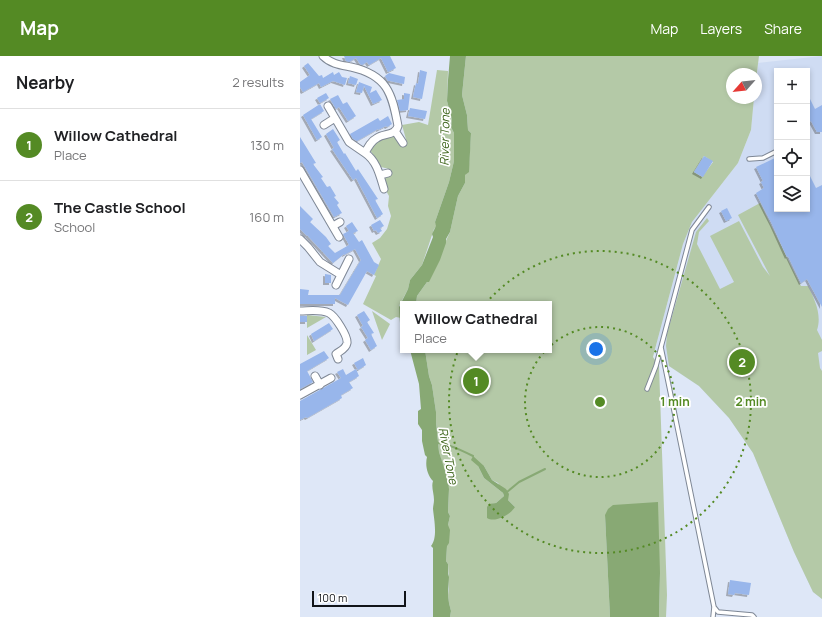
<!DOCTYPE html>
<html lang="en">
<head>
<meta charset="utf-8">
<style>
  :root { --surface:#fff; --page:#f6f6f6; --text:#202124; --muted:#757577; --line:#e0e0e0; --accent:#548a24 }
  body { margin:0; font-family:Manrope,sans-serif; background:var(--page); color:var(--text) }
  .controls { position:absolute; right:12px; top:12px; display:grid; overflow:hidden; border-radius:0px; box-shadow:0 2px 6px #0003 }
  .controls button { width:36px; height:36px; display:grid; place-items:center; padding:0; border:0; border-bottom:1px solid var(--line); background:var(--surface); color:var(--text); font:20px sans-serif }
  .compass { position:absolute; left:426px; top:12px; width:36px; height:36px; border-radius:50%; background:var(--surface); box-shadow:0 2px 6px #0003; rotate:243deg }
  .scale { position:absolute; left:12px; bottom:10px; width:94px; box-sizing:border-box; padding-left:4px; border:2px solid #111419; border-top:0; font-size:11px; line-height:14px; white-space:nowrap; color:#111419; -webkit-text-stroke:3px #fff; paint-order:stroke }
  .you { position:absolute; left:296px; top:293px; width:14px; height:14px; margin:-10px; border:3px solid #fff; border-radius:50%; background:#1a73e8; box-shadow:0 0 0 6px #1a73e833 }
  .badge { display:grid; place-items:center; width:26px; height:26px; border-radius:50%; background:var(--accent); color:#fff; font-size:13px; font-weight:700 }
  .pin { position:absolute; translate:-50% -50%; border:2px solid #fff; box-shadow:0 1px 4px #0006 }
  .popup { position:absolute; left:100px; top:245px; width:152px; height:52px; box-sizing:border-box; display:grid; place-content:center; border-radius:0px; background:var(--surface); filter:drop-shadow(0 1px 3px #0005); font-size:13px; white-space:nowrap; color:var(--muted) }
  .popup b { font-size:15px; color:var(--text) }
  .popup::after { content:''; position:absolute; left:50%; top:100%; margin-left:-8px; border:8px solid transparent; border-top-color:var(--surface) }
  .list { margin:0; padding:0; list-style:none }
  h2 { display:flex; justify-content:space-between; align-items:center; height:52px; margin:0; padding:0 16px; font-size:17px }
  h2 small { font-size:13px; font-weight:400; color:var(--muted) }
  .list li { display:grid; grid-template-columns:26px 1fr auto; gap:12px; align-items:center; box-sizing:border-box; height:72px; padding:0 16px; border-top:1px solid var(--line) }
  .list b { display:block; font-size:15px; white-space:nowrap }
  .list p { margin:0; font-size:13px; white-space:nowrap; color:var(--muted) }
  .list em { font-size:13px; font-style:normal; color:var(--muted) }
  .icon { flex:none; width:22px; height:22px; fill:none; stroke:currentColor; stroke-width:2; stroke-linecap:round; stroke-linejoin:round }
  .map { position:relative; flex:none; width:522px; height:561px; overflow:hidden }
  header { display:flex; align-items:center; gap:24px; box-sizing:border-box; height:56px; padding:0 20px; background:var(--accent); color:#fff }
  header strong { font-size:19px }
  nav { display:flex; gap:22px; margin-inline-start:auto; font-size:14px }
  main { display:flex }
  aside { flex:1; background:var(--surface) }
  .map>svg:first-child { display:block }
</style>
</head>
<body>
<header>
<strong>Map</strong>
<nav><a>Map</a><a>Layers</a><a>Share</a></nav>
</header>
<main>
<aside>
<h2>Nearby<small>2 results</small></h2>
<ul class="list">
<li><span class="badge">1</span><div><b>Willow Cathedral</b><p>Place</p></div><em>130 m</em></li>
<li><span class="badge">2</span><div><b>The Castle School</b><p>School</p></div><em>160 m</em></li>
</ul>
</aside>
<div class="map">
<svg width="522" height="561" viewBox="0 0 522 561">
  <defs>
    <filter id="shadow"><feDropShadow dx="-2" dy="2" stdDeviation="0" flood-color="#0004"/></filter>
  </defs>
  <rect width="100%" height="100%" fill="#dee7f7"/>
  <path fill="#cfdcf3" fill-rule="evenodd" d="M522 0V543L513 536 494 496 453 397 429 362 399 330 369 310 354 297 383 188 392 166 438 107 451 74 454 42H456L458 7ZM477 15H507V153H477Z"/>
  <path fill="#b4c9a7" fill-rule="evenodd" d="M166 0H459L456 24V18H432V42H454L451 74 438 107 392 166 383 188 354 297 353 301 359 310 367 539 366 561H359L360 517 305 459 310 561H150L151 555 149 547 148 539 149 533 148 508 146 505 148 469 150 460 148 456 149 433 139 396 136 366V356L132 329 129 320 125 294H249V248H116L117 240 127 226 150 176 158 140 165 127V119L169 109 171 77 168 74 167 59 162 39ZM404 100 413 106 402 121 394 116ZM178 410H184L192 424 198 427 208 444 215 451 192 447H196L204 440 203 437 184 422Z
    M137 14 148 15 147 45 152 64 151 71 154 77V105L149 126 135 166 137 170 134 173 122 209 110 224 108 233 99 250 101 262 96 261 91 264 63 248 76 220 74 219 81 203 72 187 80 182 87 173 91 160 88 150 89 140 85 133 83 124 87 120 90 119 89 113 81 111 70 94C76 85 86 79 97 81L102 89 107 87 102 69 119 66 128 69Z
    M460 147 501 230H508C515 244 522 259 517 274L522 284V295L518 297 520 312 522 315V543L513 536 494 496 453 397 429 362 399 330 369 310 366 290 367 278 396 176 407 162 409 165 399 176 397 188 420 233 434 226 410 180 439 165 463 211 470 220 438 159Z
    M72 255 90 268 82 284Z
    M7 259 26 261 7 272Z
    M7 279 16 294 7 299Z"/>
  <path fill="#88a974" d="M150 0H166L162 39 167 59 168 74 171 77 169 116 165 119V127L158 140 150 176 146 183V187L140 204 129 226H127L117 240 116 248H103V278L100 267 99 251 108 233 110 224 122 209 133 181 132 178 136 170 135 166 149 126 154 105V77L151 71 152 64 147 45 148 24Z
    M110 294H125L129 320 132 329 136 356V366L139 396 148 424 149 433 148 456 150 460 148 469 150 474 149 487 147 490 146 505 148 508V518L149 521 148 539 149 547 151 555 150 561H133V492L131 490C138 482 134 463 133 453 133 450 134 447 134 444 134 437 131 431 133 425 127 419 125 409 127 401L125 399 122 385V374L118 368V355L121 353 119 328Z
    M173 400 184 410 192 424 206 433 209 438 208 444 215 451C210 459 195 467 187 462V451L189 448 196 447 204 440 203 437 184 422 178 410 171 404Z
    M358 446 360 517 359 561H310L305 459 308 453 313 449Z"/>
  <g fill="none" stroke-linecap="round" stroke-linejoin="round">
    <path stroke="#88a974" stroke-width="2" d="M137 387C147 387 163 395 173 400
      M207 436 219 426 245 413"/>
  </g>
  <path fill="#98b6eb" filter="url(#shadow)" d="M44 0H90L96 12 88 16 81 2 69 9 67 6 62 9 60 8 56 2 49 6 46 5Z
    M8 7 19 20 22 19 23 22 33 16 34 19 39 16 42 21 47 22 45 29 33 25 21 31 19 27 3 36 0 31V26L10 19 4 10Z
    M120 14 127 16 122 43 113 41 116 27 118 28Z
    M89 17 105 21 104 28 90 25H88L85 20Z
    M50 20 58 23 56 29 48 27Z
    M59 26 72 31 70 37 76 34 82 44 73 48 64 30 62 37 56 36Z
    M26 37 29 42 20 47 17 42Z
    M104 37 110 38 108 54 100 55 97 44 104 43Z
    M507 37 515 53 522 49V76H517L511 65 509 66 507 63Z
    M38 39 43 48 47 46 56 60 48 65 39 51 36 53 30 43Z
    M20 48 24 55 11 63 22 81 17 84 3 59Z
    M110 52 127 55 125 63 108 60Z
    M88 60 92 68 87 71 86 70 78 74V73L57 85 53 83 50 78 78 62 80 65Z
    M33 73 40 84 37 86 44 98 45 97 56 115 58 113 78 143 75 144 83 158 77 162 56 122 53 124 32 93 34 92 26 78Z
    M0 81 16 107 13 108 23 121 21 122 27 131 30 130 36 140 34 141 39 147 37 149 42 157 34 161 2 106 0 107Z
    M404 100 413 105 403 121 394 116Z
    M477 101V153H507V114L516 132 522 129V251L507 223 501 227 488 200 487 201 472 168 456 137 464 132 461 126 463 125 456 111Z
    M0 150 13 163 10 166 26 181 31 188 28 190 35 197 49 189 43 178 49 175 46 170 52 166 58 175 53 177 59 186 62 184 74 206 79 209 74 219 67 215 48 249 35 242V248H0V233L9 234 8 239H40L61 204 55 193 44 199V198L33 207 7 179V180L0 173Z
    M427 152 432 162 426 165 421 155Z
    M80 164 84 170 80 172 82 175 78 177 76 174 74 175 71 169Z
    M25 218 31 219V227H25Z
    M64 255 70 264 67 266 74 277 71 278 77 290 71 294 65 284 68 282 61 271 63 270 57 259Z
    M0 260H7V266H0Z
    M29 267 33 273 14 285 11 278Z
    M24 295 29 302 7 315 13 326 0 333V308Z
    M63 302 66 309 58 314 54 307Z
    M43 313 46 319 56 313 59 320 49 326 53 332 41 339 42 342 7 362 6 361 0 364V345L41 322 37 316Z
    M430 524 451 527 449 539 435 537 434 539 428 538Z"/>
  <g fill="none" stroke-linecap="round" stroke-linejoin="round">
    <g stroke="#7e8795" stroke-width="5.5">
      <path id="service" d="M449 103 463 102 477 95
        M361 291 414 551 413 561
        M347 333 356 310 392 174 409 151
        M414 551 418 556 452 559 454 561"/>
    </g>
    <g stroke="#7e8795" stroke-width="9">
      <path id="minor" d="M23 0C31 8 41 9 51 11 87 19 92 37 98 70 95 80 84 77 77 82 71 85 68 91 65 97L49 86 28 50
        M24 69 35 62
        M95 75 103 87
        M65 97C77 105 80 120 84 133
        M0 114 39 181
        M80 119 88 117
        M33 170 40 166
        M0 183 8 191 20 206 41 219
        M36 229 49 203
        M0 255C9 255 20 253 29 257 35 260 48 280 47 287 46 293 40 295 36 298L38 303
        M15 320 20 329
        M0 339 31 322"/>
    </g>
    <use href="#service" stroke="#fff" stroke-width="3.5"/>
    <use href="#minor" stroke="#fff" stroke-width="7"/>
  </g>
  <g fill="none" stroke="#548a24" stroke-width="2" stroke-dasharray="2 4">
    <circle cx="300" cy="346" r="75"/>
    <circle cx="300" cy="346" r="151"/>
  </g>
  <g text-anchor="middle" stroke-width="3.5" stroke-linejoin="round" paint-order="stroke">
    <g font-size="12" font-style="italic" fill="#3b6318" stroke="#fff">
      <text transform="translate(145 81) rotate(-89)" y="4">River Tone</text>
      <text transform="translate(148 400) rotate(79)" y="4">River Tone</text>
    </g>
  </g>
  <circle cx="300" cy="346" r="6" fill="#548a24" stroke="#fff" stroke-width="2"/>
  <g font-size="12" text-anchor="middle" font-weight="bold" fill="#548a24" stroke="#fff" stroke-width="3.5" stroke-linejoin="round" paint-order="stroke">
    <text x="375" y="350">1 min</text>
    <text x="451" y="350">2 min</text>
  </g>
</svg>
<div class="controls">
<button>+</button>
<button>−</button>
<button><svg class="icon" aria-label="locate" viewBox="0 0 24 24"><circle cx="12" cy="12" r="6"/><path d="M12 2v4M12 18v4M2 12h4M18 12h4"/></svg></button>
<button><svg class="icon" aria-label="layers" viewBox="0 0 24 24"><path d="M12 4l9 5-9 5-9-5zM3 14l9 5 9-5"/></svg></button>
</div>
<svg class="compass" viewBox="-18 -18 36 36"><path d="M0-13l5 13h-10z" fill="#e53935"/><path d="M0 13l5-13h-10z" fill="#757577"/></svg>
<div class="scale">100 m</div>
<div class="you"></div>
<div class="pin badge" style="left:176px;top:325px">1</div>
<div class="popup"><b>Willow Cathedral</b>Place</div>
<div class="pin badge" style="left:442px;top:306px">2</div>
</div>
</main>
</body>
</html>
